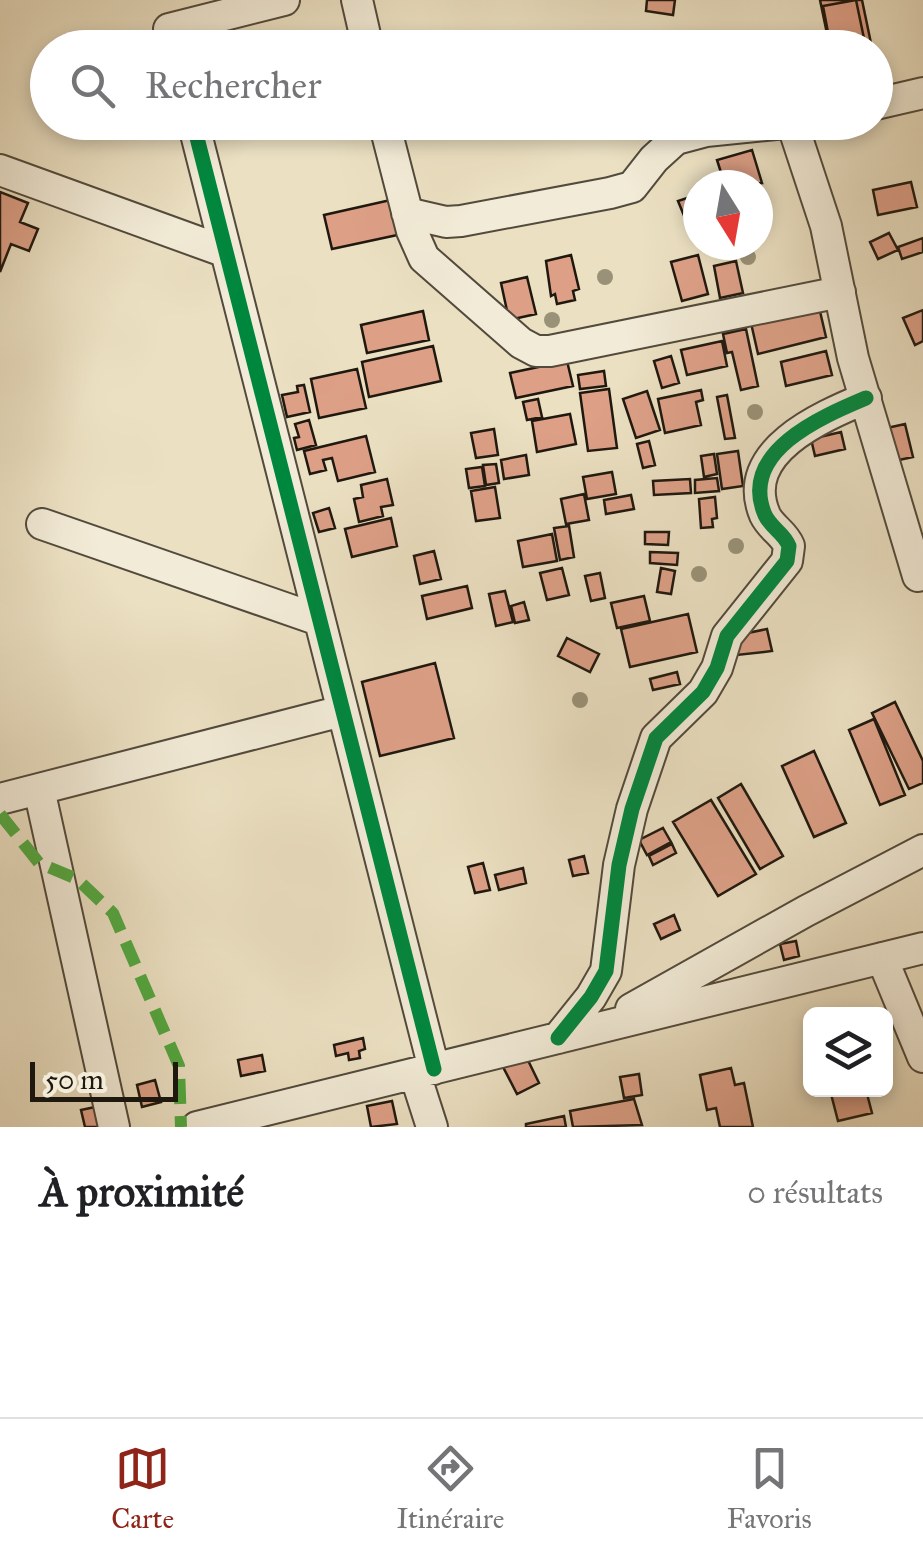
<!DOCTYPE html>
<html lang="fr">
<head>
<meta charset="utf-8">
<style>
  :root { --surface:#fff; --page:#f6f6f6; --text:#202124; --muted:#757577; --line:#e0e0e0; --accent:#8f2418 }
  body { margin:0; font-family:"IM FELL Great Primer",serif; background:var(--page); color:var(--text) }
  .controls { position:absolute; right:30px; bottom:30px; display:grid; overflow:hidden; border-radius:15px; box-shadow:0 5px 15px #0003 }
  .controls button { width:90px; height:90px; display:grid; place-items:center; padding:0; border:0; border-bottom:2px solid var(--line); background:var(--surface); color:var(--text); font:50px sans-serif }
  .compass { position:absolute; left:683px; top:170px; width:90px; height:90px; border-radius:50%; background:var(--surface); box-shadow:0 5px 15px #0003; rotate:169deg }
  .scale { position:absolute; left:30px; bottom:25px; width:148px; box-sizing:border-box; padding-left:10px; border:5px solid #1f180f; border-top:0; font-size:28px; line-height:35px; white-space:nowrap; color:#1f180f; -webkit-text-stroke:8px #f2ebd7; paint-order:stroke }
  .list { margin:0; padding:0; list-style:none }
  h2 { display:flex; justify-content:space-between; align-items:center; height:130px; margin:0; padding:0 40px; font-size:42px }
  h2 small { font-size:32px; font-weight:400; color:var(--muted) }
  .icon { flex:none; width:55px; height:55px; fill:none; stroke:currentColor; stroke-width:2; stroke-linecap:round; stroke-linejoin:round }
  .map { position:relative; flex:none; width:923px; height:1127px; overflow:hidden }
  .search { position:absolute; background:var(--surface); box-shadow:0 5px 15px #0003; left:30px; right:30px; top:30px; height:110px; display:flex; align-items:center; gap:25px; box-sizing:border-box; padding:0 35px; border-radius:55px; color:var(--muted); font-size:38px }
  .sheet { height:290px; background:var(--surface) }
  nav { display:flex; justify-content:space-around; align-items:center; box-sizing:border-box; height:140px; border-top:2px solid var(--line); background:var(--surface); font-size:28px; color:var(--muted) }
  nav a { display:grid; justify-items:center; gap:5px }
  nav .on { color:var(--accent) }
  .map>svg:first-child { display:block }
</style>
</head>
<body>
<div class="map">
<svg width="923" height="1127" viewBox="0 0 923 1127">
  <rect width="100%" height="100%" fill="#ebe0c2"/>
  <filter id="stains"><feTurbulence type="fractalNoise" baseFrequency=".002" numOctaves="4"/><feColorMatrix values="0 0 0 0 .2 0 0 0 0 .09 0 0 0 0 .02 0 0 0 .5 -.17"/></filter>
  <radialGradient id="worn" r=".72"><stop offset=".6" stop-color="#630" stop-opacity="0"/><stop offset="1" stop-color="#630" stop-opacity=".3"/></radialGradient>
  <path fill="#dda087" stroke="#1f180f" stroke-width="2.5" d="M647 0H675L673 15 646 11Z
    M820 0H862L872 48H830Z
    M856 0 866 48H847L846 40 830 43 823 6Z
    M583 35H614V48H583Z
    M752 150 762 183 725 185 717 160Z
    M911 182 917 207 878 215 873 190Z
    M0 192 28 203 20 222 38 229 29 251 11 244 0 272Z
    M690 197 698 219 687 223 678 201Z
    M395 199 402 234 332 249 324 215Z
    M889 233 898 250 878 259 870 242Z
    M923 238V252L902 259 898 247Z
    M571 255 579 289 573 291 575 300 557 304 555 294 551 296 546 261Z
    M698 255 708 294 682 301 671 262Z
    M736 261 743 293 720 298 714 266Z
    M527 277 536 314 509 320 501 283Z
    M819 307 826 337 758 354 751 323Z
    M923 310V341L915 345 903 318Z
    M423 311 429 340 367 353 361 325Z
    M746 329 758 386 741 390 732 352 727 353 723 334Z
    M722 341 727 366 687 375 681 350Z
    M433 346 441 381 369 397 362 362Z
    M826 351 832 375 786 386 781 362Z
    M671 356 679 383 662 388 654 361Z
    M567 361 573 386 516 398 510 373Z
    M357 369 366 408 319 418 311 379Z
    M604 371 606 386 580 389 578 375Z
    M304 385 310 412 287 417 282 395 298 392 297 386Z
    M609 389 617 448 588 451 580 393Z
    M701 390 703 400 696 402 701 425 665 433 658 399Z
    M647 391 660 430 636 438 623 399Z
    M727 395 735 438 725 439 717 397Z
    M538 399 542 417 527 420 523 402Z
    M570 414 576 444 537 452 532 421Z
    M309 420 316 445 297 450 294 438 299 437 295 424Z
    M905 424 913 457 894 461 887 428Z
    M494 429 498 455 476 458 471 433Z
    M841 432 845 449 815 456 811 439Z
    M366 436 375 472 338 481 332 458 323 460 326 470 310 474 304 451Z
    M649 441 655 465 643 468 637 444Z
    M738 451 743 486 722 489 717 454Z
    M714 454 717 474 704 477 701 456Z
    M526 455 529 475 504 479 501 460Z
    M496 464 499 483 486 485 483 465Z
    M482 467 485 486 469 488 466 469Z
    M612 472 616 494 587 499 583 477Z
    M717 478 719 491 695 493V480Z
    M387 479 393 505 381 507 383 516 359 522 354 499 363 497 361 485Z
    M690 479 691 493 654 495 653 481Z
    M495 487 500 518 476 521 471 491Z
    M584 494 589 520 566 524 561 499Z
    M631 495 634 509 606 514 604 500Z
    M715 497 717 518 712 519 713 527 701 528 699 499Z
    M329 508 335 528 319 532 313 513Z
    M391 518 397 546 352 557 345 529Z
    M569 526 574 557 560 560 554 528Z
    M645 532H669L668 545 645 544Z
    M552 534 557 561 523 567 518 541Z
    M434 551 441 579 420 584 414 556Z
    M650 552 678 553 677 565 650 563Z
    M562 568 569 595 547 600 540 573Z
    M661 568 675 571 671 594 657 592Z
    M600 573 605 598 591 601 585 576Z
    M467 586 472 608 427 619 422 596Z
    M505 591 513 622 496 626 489 594Z
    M644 596 650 621 617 628 611 603Z
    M524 602 529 620 515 623 511 606Z
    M688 614 697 652 630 667 621 629Z
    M767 629 772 651 737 655 733 636Z
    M567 638 599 654 590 672 558 656Z
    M435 663 454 738 380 756 362 682Z
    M677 672 680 684 653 690 650 679Z
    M895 702 923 761V783L909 789 872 713Z
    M874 719 905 795 880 805 849 730Z
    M814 751 846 823 814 837 782 766Z
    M741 784 783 856 760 869 718 798Z
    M711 800 756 874 718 896 673 822Z
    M663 828 671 842 647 855 639 840Z
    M672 844 676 853 653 865 649 856Z
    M584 856 588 873 573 876 569 860Z
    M483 863 490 890 475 893 468 867Z
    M523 868 526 883 499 890 495 875Z
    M674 915 680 930 661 939 654 924Z
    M796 941 799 956 784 960 780 944Z
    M363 1038 365 1049 359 1051 360 1058 349 1060 348 1053 336 1056 334 1045Z
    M523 1050 539 1083 517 1094 500 1061Z
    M262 1055 265 1071 241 1076 238 1060Z
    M731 1068 735 1085 744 1083 753 1127H720L716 1108 707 1110 700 1075Z
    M639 1074 642 1095 624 1098 620 1077Z
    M155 1080 161 1102 142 1107 137 1085Z
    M830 1090H866L872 1113 838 1121Z
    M634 1099 642 1125 573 1127 570 1111Z
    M392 1101 397 1124 371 1127 367 1106Z
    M95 1107 99 1127H85L81 1110Z
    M564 1116 566 1127H526V1124Z"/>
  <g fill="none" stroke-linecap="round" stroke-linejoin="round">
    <g stroke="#524a3c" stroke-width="34">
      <path id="minor" d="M357 0 368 48
        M169 29 284 0
        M876 104 923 93
        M193 122 434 1069
        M384 122 412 231 424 258 521 343 536 351H550L840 292
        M792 123 826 226 853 358 918 576
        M0 170 226 252
        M407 213 446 222 461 221 610 193 632 187 654 159 676 139 706 131 796 122
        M42 524 319 620
        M39 789 114 1127
        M0 799 342 711
        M882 958 923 1057
        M631 1009 806 911 923 850
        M558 1038 591 997 606 971 619 865 632 809 656 738 703 692 717 668 727 636 787 561 789 546C784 533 771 528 765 515 738 452 821 417 866 398
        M415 1074 432 1127
        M197 1127 923 948"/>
    </g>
    <use href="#minor" stroke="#f2ebd7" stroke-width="30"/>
    <path stroke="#52a941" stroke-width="12" stroke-dasharray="25 12" stroke-linecap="butt" d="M0 814 39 863 77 879 113 913 179 1066 181 1127"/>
    <g stroke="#f2ebd7" stroke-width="21">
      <path id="cycleway" d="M193 122 434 1069
        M558 1038 591 997 606 971 619 865 632 809 656 738 703 692 717 668 727 636 787 561 789 546C784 533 771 528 765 515 738 452 821 417 866 398"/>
    </g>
    <use href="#cycleway" stroke="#00873e" stroke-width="15"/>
  </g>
  <g fill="#9a9278">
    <circle cx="748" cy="257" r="8"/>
    <circle cx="605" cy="277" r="8"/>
    <circle cx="552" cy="320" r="8"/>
    <circle cx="755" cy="412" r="8"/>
    <circle cx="736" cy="546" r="8"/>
    <circle cx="699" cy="574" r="8"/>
    <circle cx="580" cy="700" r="8"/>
  </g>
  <rect width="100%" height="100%" filter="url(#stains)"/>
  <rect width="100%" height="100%" fill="url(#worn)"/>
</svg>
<div class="controls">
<button><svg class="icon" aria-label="layers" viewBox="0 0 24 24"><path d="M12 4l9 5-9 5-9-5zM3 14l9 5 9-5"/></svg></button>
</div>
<svg class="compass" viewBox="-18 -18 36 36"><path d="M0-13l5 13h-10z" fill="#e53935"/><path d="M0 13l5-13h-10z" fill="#757577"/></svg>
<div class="scale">50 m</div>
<div class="search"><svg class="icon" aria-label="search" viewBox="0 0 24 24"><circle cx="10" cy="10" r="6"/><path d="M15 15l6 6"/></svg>Rechercher</div>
</div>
<section class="sheet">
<h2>À proximité<small>0 résultats</small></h2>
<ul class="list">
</ul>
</section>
<nav>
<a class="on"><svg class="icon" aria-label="map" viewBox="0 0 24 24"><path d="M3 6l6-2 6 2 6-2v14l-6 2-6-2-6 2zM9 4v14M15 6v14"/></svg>Carte</a>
<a><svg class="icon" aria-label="directions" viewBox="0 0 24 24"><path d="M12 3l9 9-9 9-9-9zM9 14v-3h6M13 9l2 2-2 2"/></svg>Itinéraire</a>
<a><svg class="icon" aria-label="saved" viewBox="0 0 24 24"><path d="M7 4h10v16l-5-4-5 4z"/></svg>Favoris</a>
</nav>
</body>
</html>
